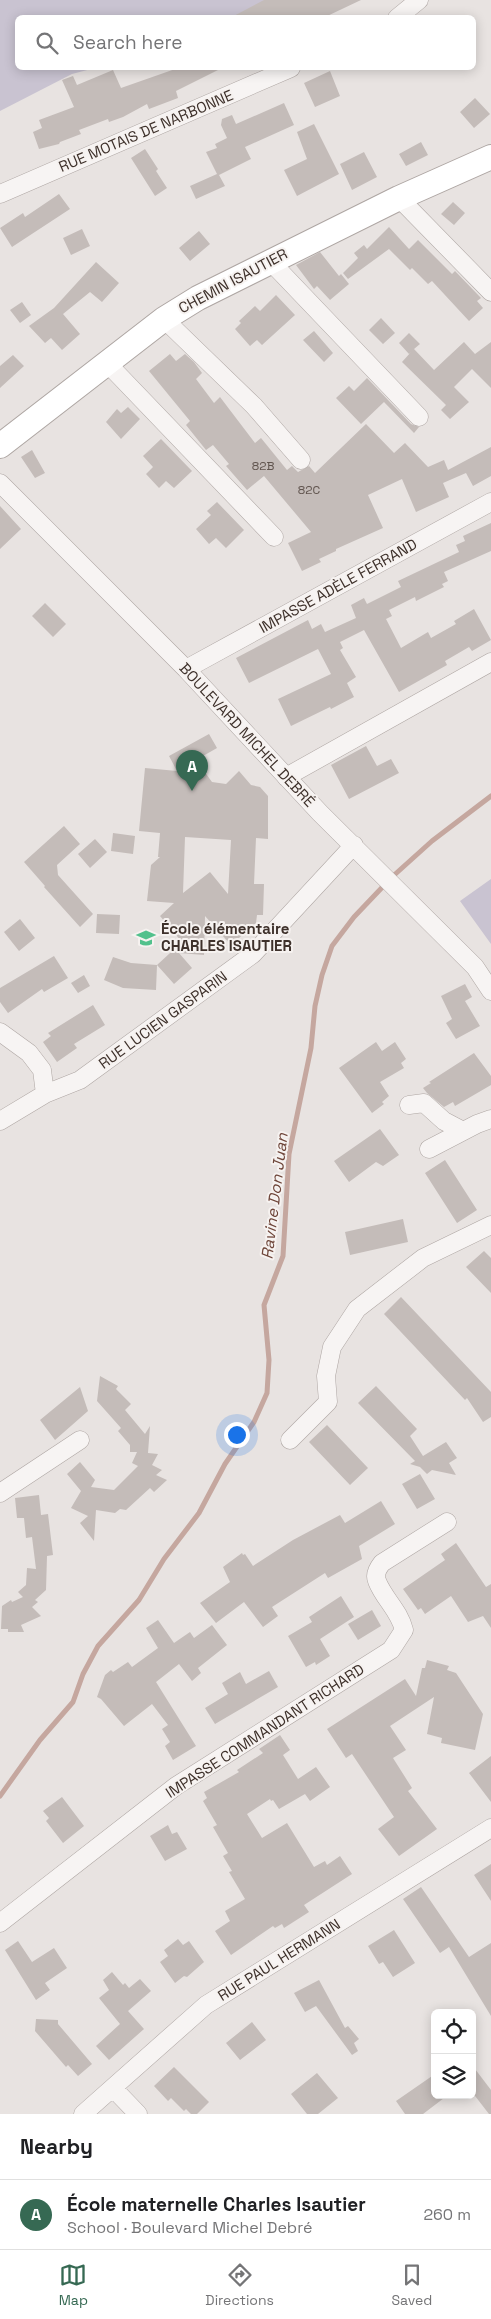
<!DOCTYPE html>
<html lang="en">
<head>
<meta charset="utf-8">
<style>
  :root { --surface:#fff; --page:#f6f6f6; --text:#202124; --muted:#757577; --line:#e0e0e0; --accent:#366953 }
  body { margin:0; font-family:"Space Grotesk",sans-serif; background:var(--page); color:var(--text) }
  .controls { position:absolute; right:15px; bottom:15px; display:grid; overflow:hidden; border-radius:8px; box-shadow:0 2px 12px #0003 }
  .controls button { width:45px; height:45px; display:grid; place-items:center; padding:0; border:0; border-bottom:1px solid var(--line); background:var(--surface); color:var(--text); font:25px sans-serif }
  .you { position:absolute; left:236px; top:1434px; width:18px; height:18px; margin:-12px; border:4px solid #fff; border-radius:50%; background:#1a73e8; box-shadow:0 0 0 8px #1a73e833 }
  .badge { display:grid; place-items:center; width:32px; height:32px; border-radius:50%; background:var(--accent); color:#fff; font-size:16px; font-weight:700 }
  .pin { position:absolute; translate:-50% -41px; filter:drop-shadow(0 1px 2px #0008) }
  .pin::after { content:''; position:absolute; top:26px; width:18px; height:15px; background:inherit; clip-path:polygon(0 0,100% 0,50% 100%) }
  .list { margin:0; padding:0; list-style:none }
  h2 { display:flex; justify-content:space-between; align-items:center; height:65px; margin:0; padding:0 20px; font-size:21px }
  h2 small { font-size:16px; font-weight:400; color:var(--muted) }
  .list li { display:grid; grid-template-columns:32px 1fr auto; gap:15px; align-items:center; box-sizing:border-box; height:70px; padding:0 20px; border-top:1px solid var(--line) }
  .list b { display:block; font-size:19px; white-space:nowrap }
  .list p { margin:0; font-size:16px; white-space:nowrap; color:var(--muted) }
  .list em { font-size:16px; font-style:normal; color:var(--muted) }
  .icon { flex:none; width:28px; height:28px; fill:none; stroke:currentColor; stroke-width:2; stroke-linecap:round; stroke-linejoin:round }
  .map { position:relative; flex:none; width:491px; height:2114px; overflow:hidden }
  .search { position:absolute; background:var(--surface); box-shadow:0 2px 12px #0003; left:15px; right:15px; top:15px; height:55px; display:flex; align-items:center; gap:12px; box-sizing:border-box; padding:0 18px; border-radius:8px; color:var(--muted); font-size:19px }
  .sheet { height:135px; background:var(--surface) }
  nav { display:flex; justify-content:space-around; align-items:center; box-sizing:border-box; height:70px; border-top:1px solid var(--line); background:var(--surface); font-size:14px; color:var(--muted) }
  nav a { display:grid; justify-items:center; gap:2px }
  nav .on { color:var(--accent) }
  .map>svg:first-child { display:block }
</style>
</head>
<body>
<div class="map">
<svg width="491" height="2114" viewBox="0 0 491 2114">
  <rect width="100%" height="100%" fill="#e8e3e1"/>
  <path fill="#c9c3d1" d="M0 0H340L276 17 18 18V68H95L72 74 0 111Z
    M491 879V944L460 901Z"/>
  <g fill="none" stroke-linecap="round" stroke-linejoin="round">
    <path stroke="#c5a79f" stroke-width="5" d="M0 1796 40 1740 73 1702 83 1674 98 1646 139 1600 164 1559 199 1513 225 1464 254 1422 267 1393 269 1360 264 1305 283 1256 289 1154 311 1048 315 1006 322 975 332 946 354 917 392 877 432 841 491 796"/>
  </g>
  <path fill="#c4bcb9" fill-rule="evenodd" d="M264 0H361L323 18H230Z
    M178 68H222L176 91 178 98 149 109 147 104 123 117 109 122 108 119 79 130 81 134 60 142 59 144 39 149 33 132 42 128 39 120 74 107 62 80 73 76 77 85 113 70 121 88Z
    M330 71 340 96 315 107 304 83Z
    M475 98 490 114 474 128 460 112Z
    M284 103 294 125 245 147 251 159 219 175 225 186 196 199 190 186 217 174 206 152 217 148 215 144 227 138 221 125 222 119 232 115 236 124Z
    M314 124 339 174 297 196 284 170 307 159 297 132Z
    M421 142 428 155 406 166 399 154Z
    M145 149 158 169 156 171 167 188 155 196 131 158Z
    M364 152 377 177 352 190 340 164Z
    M59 194 70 209 12 247 0 228 23 213 25 217Z
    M453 202 465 213 454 225 441 214Z
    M389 227 409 249 418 240 452 274 455 271 481 298 477 301 483 308 469 321 432 281 428 284 412 268 410 270 389 249 348 279 343 273 358 258 354 253 364 245 367 249Z
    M82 229 90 246 71 255 63 238Z
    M199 231 210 244 190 261 179 248Z
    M320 252 339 276 341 274 349 284 330 300 317 286 314 289 296 265Z
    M96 262 119 283 102 302 90 292 63 314 80 334 62 350 51 338 45 343 29 326 54 308Z
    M276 295 295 315 262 345 257 340 250 346 235 329 241 323 239 321 255 306 260 311Z
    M22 302 31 315 20 323 10 310Z
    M381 318 395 333 383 344 369 330Z
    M314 331 333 353 324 362 303 340Z
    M409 333 420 344 414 349 434 370 464 342 475 354 491 342V388L472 369 454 387 469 402 450 419 441 410 446 405 402 362 411 352 409 354 399 343Z
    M170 354 176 361 185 354 194 362 202 373 196 379 214 403 220 397 255 443 261 438 287 470 292 466 298 472 309 466 315 473 366 424 394 453 405 443 428 467 444 460 448 470 491 447V476L473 486 466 473 443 483 449 497 416 512 402 479 368 495 383 528 336 549V551L319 559 321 562 302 571 288 543 311 532 264 476 247 490 226 466 229 464 213 445 206 450 186 425 190 421 149 371Z
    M13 355 24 366 0 388V366Z
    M367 378 411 424 419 427 414 433 384 402 361 424 336 398 349 386 354 391Z
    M128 407 140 419 121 439 106 422 117 409 121 413Z
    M161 439 192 471 174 488 166 481 159 488 146 474 153 467 143 456Z
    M32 450 45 473 35 478 21 457Z
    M217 502 244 530 226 548 216 538 209 544 196 529 211 515 207 511Z
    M0 506 21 529 0 549Z
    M491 523V551L444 572 448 581 442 584 444 587 416 601 415 597 389 610 392 616 386 619 401 648 428 632 431 638 456 624 454 621 474 609 491 640 472 651 469 647 445 661 447 665 399 692 364 630 340 642 343 648 340 650 356 677 347 683 354 697 331 709 330 707 291 726 278 699 331 674 318 649 249 683 236 658 308 620 312 629 321 624 325 632 356 618 351 605 364 598 367 604 401 587 398 581 459 552 456 545 465 541 463 536Z
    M45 603 66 624 53 637 32 616Z
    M209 734 217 748 196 760 212 782 226 784 239 771 251 785 260 787 268 796V839L256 838 254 884H264L263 915H257L256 923 231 945 205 916 204 955 179 953 192 968 174 984 157 965 182 942 160 916 174 903 147 901 151 865 160 857H158L160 833 139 831 145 768 177 771 169 756ZM185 837 231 840 228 894 210 872 183 893Z
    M366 746 377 766 391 759 399 773 349 799 331 765Z
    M64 826 80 844 57 865 58 875 93 914 80 927 44 887 45 886 24 862Z
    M113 833 135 836 133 854 111 851Z
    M95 839 107 852 90 868 78 854Z
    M97 914 120 915 119 934 96 933Z
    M20 919 35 938 19 951 4 932Z
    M54 956 68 978 44 992 42 989 8 1013 0 1002V988Z
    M113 957 131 963 157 965 156 990 123 988 104 980Z
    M84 975 90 986 78 993 71 983Z
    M465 984 472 997 465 1001 480 1026 456 1039 446 1023 452 1019 441 996Z
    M93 1005 105 1025 74 1044 77 1048 57 1062 43 1042 51 1036 48 1033Z
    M376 1042 382 1051 395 1042 406 1059 401 1063 404 1068 380 1082 389 1096 382 1102 384 1104 372 1113 339 1068Z
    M474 1053 491 1076V1085L455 1106 453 1102 444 1107 427 1093 423 1088 431 1083 429 1082Z
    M380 1129 399 1155 383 1166 376 1162 349 1182 334 1161Z
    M445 1160 477 1210 457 1223 425 1173Z
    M403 1219 408 1242 350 1255 345 1232Z
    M484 1251 491 1258V1293L466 1267Z
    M401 1297 491 1392V1417L483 1422 467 1398 465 1400 384 1314Z
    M100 1376 118 1386 116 1389 131 1404 125 1410 145 1434 150 1426 148 1453 158 1454 152 1465 162 1470 156 1475 167 1480 154 1492 150 1488 126 1510 120 1509 115 1513 96 1510 94 1541 80 1523 88 1516 71 1508 81 1491 67 1474 80 1462 95 1480 91 1487 114 1490 138 1466 132 1463 137 1452H130V1445L118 1431 121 1428 97 1401Z
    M376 1386 417 1429 410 1436 423 1456 446 1442 457 1458 449 1463 456 1475 432 1470 427 1474 420 1467 410 1464 415 1461 358 1403Z
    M80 1387 88 1411 55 1440 40 1420Z
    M327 1425 368 1468 350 1485 309 1442Z
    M420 1474 435 1499 417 1509 402 1484Z
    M39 1495 41 1515 48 1514 53 1555 47 1556 46 1590 35 1600 38 1602 32 1607 41 1616 21 1625 24 1632H8V1629H1L2 1606 11 1600 12 1602 23 1597 18 1592 26 1585 27 1568 36 1569 32 1537 26 1538 24 1518H17L15 1498Z
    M381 1501 395 1524 359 1546 362 1559 328 1578 325 1573 272 1607 278 1616 263 1627 244 1602 216 1623 200 1603 230 1582 223 1567 242 1553 243 1555 245 1554 253 1566 293 1540 340 1515 345 1523Z
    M456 1543 486 1587 491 1584V1628L483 1616 468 1622 451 1596 425 1614 421 1608 418 1610 403 1589 445 1560 441 1554Z
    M341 1596 354 1617 320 1639 330 1656 316 1665 315 1662 306 1667 288 1636 312 1622 309 1617Z
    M372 1610 381 1626 358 1640 348 1624Z
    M158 1620 174 1643 190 1632 194 1638 212 1625 227 1645 198 1668 201 1673 192 1681 179 1664 156 1682 196 1746 173 1760 165 1746 170 1742 162 1729 168 1725 152 1704 124 1726 101 1699 97 1697 105 1675 111 1670 113 1672 128 1662 132 1667 158 1648 146 1628Z
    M427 1660 449 1666 447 1670 456 1673 483 1714 475 1750 441 1743 442 1738 427 1734 434 1697 390 1726 406 1750 393 1758 412 1788 408 1791 437 1829 399 1856 378 1829 394 1817 352 1754 346 1758 327 1729 405 1679 416 1696 422 1668H425Z
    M269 1671 278 1687 215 1724 205 1708 228 1694 222 1683 240 1672 246 1684Z
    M280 1735 290 1750 283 1755 298 1779 316 1767 330 1787 310 1801 305 1794 279 1809 273 1800 271 1801 270 1799 247 1814 262 1838 287 1823 314 1867 325 1861 327 1865 340 1856 352 1874 304 1905 309 1912 284 1928 282 1924 275 1928 273 1926 231 1955 215 1931 230 1921 225 1911 245 1899 229 1872 232 1871 223 1856 228 1853 213 1827 217 1825 203 1801 207 1798 204 1792 239 1772 237 1770 263 1753 259 1749Z
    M491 1756V1802L469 1773Z
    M62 1797 84 1826 63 1843 46 1821 49 1818 43 1811Z
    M168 1825 172 1834 177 1832 187 1849 165 1861 150 1836Z
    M491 1864V1901L474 1875Z
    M421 1887 469 1957 491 1943V2016L449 1947 440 1953 403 1899Z
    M394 1930 415 1963 393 1977 383 1962 379 1964 368 1946Z
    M178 1939 183 1945 189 1941 204 1962 187 1977 184 1976 175 1983 160 1962 168 1956 164 1950Z
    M18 1941 32 1962 54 1948 67 1968 45 1983 50 1990 36 2000 5 1950Z
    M112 1972 123 1985 125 1983 129 1988 140 1979 151 1991 128 2011 144 2029 109 2060 96 2046 120 2024 99 1998 109 1990 103 1980Z
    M319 1980 345 2028 348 2026 359 2039 354 2043 358 2051 352 2055 316 2006 305 2012 294 1993Z
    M36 2019 58 2020V2024L92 2064 78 2076 68 2065 66 2067 35 2031Z
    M252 2022 266 2040 240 2060 226 2043Z
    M472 2065 491 2090V2114H489L472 2092Z
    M174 2067 209 2102 197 2114H191L186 2109 184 2111 171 2098 168 2101 154 2086Z
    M317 2073 338 2098 318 2114H307L291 2094Z
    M435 2074V2095H448L423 2114H405L396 2101Z"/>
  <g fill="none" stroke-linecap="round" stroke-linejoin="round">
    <g stroke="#aea6a3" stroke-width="19">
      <path id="street" d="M397 18 419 0
        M0 194 291 68
        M399 198 491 292
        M270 261 419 417
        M164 319 254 406 301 460
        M108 364 274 537
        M0 483 186 669 320 813 475 967 491 991
        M186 669 491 502
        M286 777 491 662
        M0 1032 29 1053 42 1070 45 1094
        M409 1105 424 1103 444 1121 463 1131
        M0 1121 45 1094 80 1080 253 954 354 845
        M429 1149 477 1124 491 1119
        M290 1440 328 1402 326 1376 332 1347 357 1309 423 1258 491 1225
        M0 1493 80 1440
        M0 1923 176 1786 391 1650 404 1630C399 1610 384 1599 377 1581 374 1574 378 1568 382 1563L447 1522
        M113 2088 138 2114
        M83 2114 206 2005 491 1828"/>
    </g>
    <g stroke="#aea6a3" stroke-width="26">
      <path id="secondary" d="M0 446 164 319 198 298 399 198 491 157"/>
    </g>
    <use href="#street" stroke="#f7f4f3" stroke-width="18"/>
    <use href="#secondary" stroke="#fff" stroke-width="24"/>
  </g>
  <defs>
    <g id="school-bare" transform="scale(1.5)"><path d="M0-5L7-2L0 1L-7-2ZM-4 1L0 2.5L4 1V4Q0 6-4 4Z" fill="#52c18c" stroke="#f6f2f0" stroke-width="2.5" paint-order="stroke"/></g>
  </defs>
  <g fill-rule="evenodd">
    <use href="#school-bare" x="146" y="938"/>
  </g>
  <g text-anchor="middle" stroke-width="4" stroke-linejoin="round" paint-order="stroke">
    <g font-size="12" fill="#60544e">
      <text x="263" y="470">82B</text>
      <text x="309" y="494">82C</text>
    </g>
    <g font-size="15" fill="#3e312b" stroke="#f6f2f0">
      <text transform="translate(146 131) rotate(-23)" y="5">RUE MOTAIS DE NARBONNE</text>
      <text transform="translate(233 281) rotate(-28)" y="5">CHEMIN ISAUTIER</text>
      <text transform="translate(338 586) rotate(-29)" y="5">IMPASSE ADÈLE FERRAND</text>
      <text transform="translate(247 735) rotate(47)" y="5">BOULEVARD MICHEL DEBRÉ</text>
      <text transform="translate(163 1020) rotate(-36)" y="5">RUE LUCIEN GASPARIN</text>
      <text transform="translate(265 1731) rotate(-33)" y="5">IMPASSE COMMANDANT RICHARD</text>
      <text transform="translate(279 1960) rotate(-32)" y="5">RUE PAUL HERMANN</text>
    </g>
    <g font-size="15" font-weight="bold" fill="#3e312b" stroke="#f6f2f0" text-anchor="start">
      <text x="161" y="934">École élémentaire<tspan x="161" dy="17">CHARLES ISAUTIER</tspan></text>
    </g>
    <g font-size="16" font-style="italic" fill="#6e4539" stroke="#f6f2f0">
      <text transform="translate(274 1196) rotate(-83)" y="6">Ravine Don Juan</text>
    </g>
  </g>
</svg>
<div class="controls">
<button><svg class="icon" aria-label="locate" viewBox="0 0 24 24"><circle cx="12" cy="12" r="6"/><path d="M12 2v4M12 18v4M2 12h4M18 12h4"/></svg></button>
<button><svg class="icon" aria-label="layers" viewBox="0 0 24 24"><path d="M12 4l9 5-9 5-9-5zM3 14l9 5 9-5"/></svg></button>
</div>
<div class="you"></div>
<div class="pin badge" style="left:192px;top:791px">A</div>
<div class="search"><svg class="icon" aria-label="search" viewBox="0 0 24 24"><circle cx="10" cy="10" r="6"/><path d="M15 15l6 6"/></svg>Search here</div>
</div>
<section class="sheet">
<h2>Nearby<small></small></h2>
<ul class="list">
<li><span class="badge">A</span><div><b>École maternelle Charles Isautier</b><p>School · Boulevard Michel Debré</p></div><em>260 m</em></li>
</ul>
</section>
<nav>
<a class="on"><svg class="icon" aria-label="map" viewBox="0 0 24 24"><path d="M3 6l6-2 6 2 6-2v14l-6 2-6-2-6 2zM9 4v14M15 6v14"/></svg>Map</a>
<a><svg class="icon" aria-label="directions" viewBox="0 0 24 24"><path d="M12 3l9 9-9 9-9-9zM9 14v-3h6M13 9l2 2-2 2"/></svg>Directions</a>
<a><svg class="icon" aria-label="saved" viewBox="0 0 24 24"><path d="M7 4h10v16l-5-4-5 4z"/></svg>Saved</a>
</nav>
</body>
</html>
